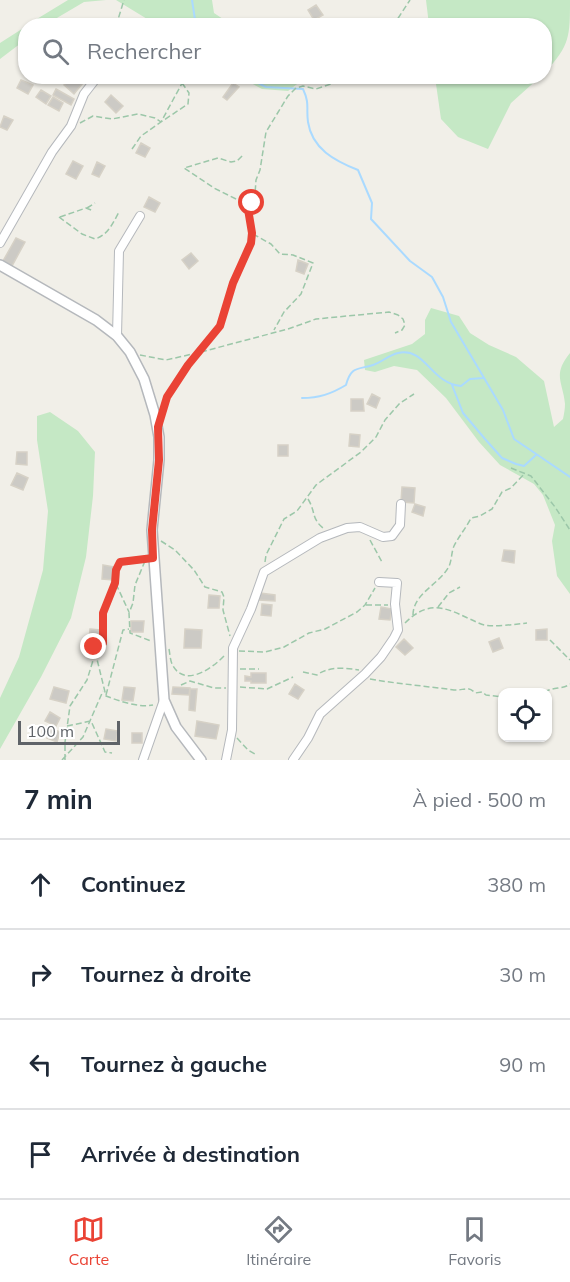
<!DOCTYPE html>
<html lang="fr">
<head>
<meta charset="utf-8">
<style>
  :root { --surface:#fff; --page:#f6f6f7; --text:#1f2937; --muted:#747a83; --line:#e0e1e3; --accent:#ea4335 }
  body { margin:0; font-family:Mulish,sans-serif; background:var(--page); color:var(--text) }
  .controls { position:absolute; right:18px; bottom:18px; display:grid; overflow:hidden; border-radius:12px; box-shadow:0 2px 4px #0004 }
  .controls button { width:54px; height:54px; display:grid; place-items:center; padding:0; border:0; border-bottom:2px solid var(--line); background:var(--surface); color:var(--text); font:30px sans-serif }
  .scale { position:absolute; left:18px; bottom:15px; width:102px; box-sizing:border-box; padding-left:6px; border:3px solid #5f6368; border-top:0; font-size:16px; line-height:21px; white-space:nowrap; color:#5f6368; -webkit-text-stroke:4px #fff; paint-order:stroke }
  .stop { position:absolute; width:18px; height:18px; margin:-14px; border:4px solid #ea4335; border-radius:50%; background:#fff }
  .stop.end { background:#ea4335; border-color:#fff; box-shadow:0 2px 6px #0008 }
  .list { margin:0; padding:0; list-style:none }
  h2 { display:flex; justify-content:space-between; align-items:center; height:78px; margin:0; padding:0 24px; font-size:26px }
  h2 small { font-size:20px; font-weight:400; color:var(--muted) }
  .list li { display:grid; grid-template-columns:39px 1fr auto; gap:18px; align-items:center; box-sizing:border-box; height:90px; padding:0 24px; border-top:2px solid var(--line) }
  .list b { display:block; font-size:22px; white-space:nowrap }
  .list em { font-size:20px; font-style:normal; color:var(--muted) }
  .icon { flex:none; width:33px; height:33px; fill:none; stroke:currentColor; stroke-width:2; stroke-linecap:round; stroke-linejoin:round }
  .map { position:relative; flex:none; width:570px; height:760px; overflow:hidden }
  .search { position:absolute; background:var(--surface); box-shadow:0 2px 4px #0004; left:18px; right:18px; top:18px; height:66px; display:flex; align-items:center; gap:15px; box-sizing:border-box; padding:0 21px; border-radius:24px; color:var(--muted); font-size:22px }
  .sheet { height:438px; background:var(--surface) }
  nav { display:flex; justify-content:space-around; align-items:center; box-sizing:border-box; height:84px; border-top:2px solid var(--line); background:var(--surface); font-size:16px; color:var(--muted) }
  nav a { display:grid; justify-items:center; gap:3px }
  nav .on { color:var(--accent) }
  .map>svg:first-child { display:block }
</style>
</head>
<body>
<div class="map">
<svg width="570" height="760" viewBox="0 0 570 760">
  <rect width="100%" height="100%" fill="#f1efe8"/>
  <path fill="#c5e8c5" d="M68 0H106L84 2 45 25H27Z
    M116 0H212L214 13 232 25H157Z
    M426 0H570C570 36 570 46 545 72L544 26 429 25Z
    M25 27V40L0 59V43Z
    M240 77H296L301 81 288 91 262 89Z
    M435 77V76L540 77 511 103 488 149 458 137 441 119Z
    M431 308 459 316 470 333 489 345 516 357 544 381 554 427 563 419C564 414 565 409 565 404 563 382 552 375 570 353V594L557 576 552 541 555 525 543 495 534 484 500 465 479 442 446 398 417 370 394 366 375 372 365 370 364 360 412 344 425 334V320Z
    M50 412 78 431 95 452 93 496 86 557 71 618 41 677 0 749V698L19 657 43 570 48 511 37 440V416Z"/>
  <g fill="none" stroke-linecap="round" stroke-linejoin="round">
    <path stroke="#aadaff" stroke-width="2" d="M192 0 196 26
      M244 76 266 87 303 89C310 104 306 108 308 122 312 149 335 161 358 170L372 203 371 219 410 261 432 277 443 297 451 322 503 410 514 439 570 477
      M452 385 463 413 485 439 502 458 516 464 524 466 536 455
      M302 398C319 398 331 394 346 385 351 366 357 370 373 365 382 362 389 355 398 353 426 347 430 383 461 386L470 379 483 378"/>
  </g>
  <path fill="#cccac5" stroke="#d6d1c6" stroke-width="1.5" d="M316 5 323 15 314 20 308 10Z
    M72 76 82 84 74 94 64 85Z
    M21 80 33 85 28 94 17 88Z
    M233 83 239 87 227 100 223 97Z
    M56 89 74 99 71 105 53 95Z
    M41 90 51 96 46 104 36 97Z
    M111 95 123 106 116 113 105 102Z
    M53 97 63 103 59 111 48 105Z
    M4 116 13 120 7 130 0 127Z
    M141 143 150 148 145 157 136 153Z
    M73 161 83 166 76 179 66 174Z
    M97 162 105 166 99 177 92 174Z
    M149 197 160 203 155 212 144 207Z
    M16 238 25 242 12 266 3 261Z
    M191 253 198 261 189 269 182 260Z
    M298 260 308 264 304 274 296 271Z
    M372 394 380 398 376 408 367 404Z
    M351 399H363L364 411H351Z
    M350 434 360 435 359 447 349 446Z
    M278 445H288V456H278Z
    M17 452H27V465L16 464Z
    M17 473 28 478 23 490 11 485Z
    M402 487 415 488 414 503 401 502Z
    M415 504 425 507 423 516 412 512Z
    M504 550 515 551 514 563 502 561Z
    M103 565 115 567 113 580 102 579Z
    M260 593 275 595V601L259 600Z
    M209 595 220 596 219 608H208Z
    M262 604 272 605 271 616 261 615Z
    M381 607 392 609 390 620 379 619Z
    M131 621H144L143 632H131Z
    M90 629 100 630 99 641 89 640Z
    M185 629 202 630 201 648H184Z
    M547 629V640H536V630Z
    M499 638 503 648 493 652 489 642Z
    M404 639 413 648 405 655 396 647Z
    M251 673H266V683H251V681H245V676L251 677Z
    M295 684 304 690 298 699 289 694Z
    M54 687 69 691 66 703 50 699Z
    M124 687 135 688 133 701 122 700Z
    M173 687 190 688 189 695 172 694Z
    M190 689H197L195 711 189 710Z
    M50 712 60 718 56 726 45 721Z
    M197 721 219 725 216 739 195 736Z
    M50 728 60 732 57 742 47 738Z
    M106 729 118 731 116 741 104 739Z
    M132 733H142V743H132Z"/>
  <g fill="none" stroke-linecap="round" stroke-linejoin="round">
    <g stroke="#b5b8bc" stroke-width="10">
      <path id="minor" d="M0 243 52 152 71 126 84 94 98 76
        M117 336 119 251 140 216
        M143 760 164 700
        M226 760 232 730 233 648 251 609 264 572 320 538 347 528 360 527 383 537 392 536 400 525 401 504
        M293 760 308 738 320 714 365 674 381 657 394 638 398 630 395 604 397 583 379 582"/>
    </g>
    <g stroke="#b5b8bc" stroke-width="12">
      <path id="tertiary" d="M0 265 96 320 117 336 130 352 144 379 155 415 159 437V460L152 530 164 700 176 727 201 760"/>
    </g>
    <path stroke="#9cc7a9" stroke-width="1.5" stroke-dasharray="6 3" stroke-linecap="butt" d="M116 26 124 0
      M393 26 410 0
      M80 123 93 116 112 119 138 114 155 118 161 122 188 104 189 93 182 83 180 76
      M132 149 141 136 161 122 186 76
      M87 208 95 203
      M249 208 255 194 256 180 260 170 266 132 288 96 296 88 303 86 316 89 340 81 348 76
      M59 217 82 234 95 239C108 235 113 223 119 212
      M60 217 86 208 94 211
      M253 234 271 244 280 254 293 255 313 263 301 294 284 312 274 330
      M201 352 288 329 316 319 389 312 398 315 403 319 405 325 402 330 395 333
      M140 355 166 360 197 353
      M163 412 167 397 188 365 220 326 233 283 249 248 252 233 248 209 240 201 214 188 184 168 218 158 231 162 237 161 243 155
      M511 468 531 476 555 507 570 530
      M308 499C316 512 311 518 323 528
      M370 540 382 562
      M161 541 175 550 194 570 205 587 222 592 224 597 223 610 230 636
      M146 559 120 562 116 570 115 583 103 613V643L101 646 94 647 106 696C119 701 139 708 153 705
      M145 561 135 585 133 603 129 613 130 633 151 641
      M265 562 266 555 284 519 297 511 316 485 361 452 376 437 385 420 400 403 414 394
      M116 584 129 612
      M366 605H388
      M438 607 449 593 460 587
      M413 615C413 594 438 585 448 568 452 562 451 553 454 546 459 536 466 528 471 518L480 516 492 509 502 492 511 488 525 473
      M405 623C433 595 452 612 481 624 491 628 516 624 527 623
      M550 640 570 660
      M169 649C170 654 170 659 172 664 184 689 213 668 225 655
      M239 651 265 652 284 647 309 633 325 629 357 612 365 605 375 588
      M240 669H259
      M303 672 317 675C329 666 345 668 359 670
      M370 679C398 684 426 686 454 690 463 691 468 685 475 693L482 692 486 695 502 697
      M181 685 190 681 214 688H226
      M240 687 267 689 293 677
      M544 692C554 687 564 689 570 684
      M106 695 123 630 129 629
      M67 726 91 721 105 752 112 753
      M237 738 248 750 255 754
      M62 760 83 737 103 691
      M65 760V742L70 706 87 680 95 654"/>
    <use href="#minor" stroke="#fff" stroke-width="8"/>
    <use href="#tertiary" stroke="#fff" stroke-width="9"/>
  </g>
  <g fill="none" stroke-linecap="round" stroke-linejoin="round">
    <path stroke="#ea4335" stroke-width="8" d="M94 647 101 646 103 643V613L115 583 116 570 120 562 153 558 152 530 159 460 158 427 167 397 188 365 220 326 233 283 251 243 252 233 248 209 252 203"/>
  </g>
</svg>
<div class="controls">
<button><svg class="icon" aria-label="locate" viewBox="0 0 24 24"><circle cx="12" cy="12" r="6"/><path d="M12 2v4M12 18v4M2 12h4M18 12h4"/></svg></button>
</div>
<div class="scale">100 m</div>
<div class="stop" style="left:252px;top:203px"></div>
<div class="stop end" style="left:94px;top:647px"></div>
<div class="search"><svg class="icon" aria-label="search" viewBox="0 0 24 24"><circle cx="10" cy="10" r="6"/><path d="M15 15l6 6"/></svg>Rechercher</div>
</div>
<section class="sheet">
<h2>7 min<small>À pied · 500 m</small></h2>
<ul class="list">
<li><svg class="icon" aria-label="ahead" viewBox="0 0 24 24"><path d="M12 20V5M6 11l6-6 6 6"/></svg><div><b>Continuez</b></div><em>380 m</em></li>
<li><svg class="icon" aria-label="right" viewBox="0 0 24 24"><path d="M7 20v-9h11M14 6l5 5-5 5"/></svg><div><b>Tournez à droite</b></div><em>30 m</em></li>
<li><svg class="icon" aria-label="left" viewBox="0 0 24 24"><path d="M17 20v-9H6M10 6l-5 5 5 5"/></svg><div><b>Tournez à gauche</b></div><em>90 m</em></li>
<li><svg class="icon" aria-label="arrive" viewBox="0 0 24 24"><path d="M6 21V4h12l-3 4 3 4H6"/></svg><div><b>Arrivée à destination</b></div></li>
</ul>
</section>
<nav>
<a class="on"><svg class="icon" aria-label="map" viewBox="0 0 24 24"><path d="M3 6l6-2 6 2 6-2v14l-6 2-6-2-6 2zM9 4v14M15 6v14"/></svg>Carte</a>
<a><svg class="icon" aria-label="directions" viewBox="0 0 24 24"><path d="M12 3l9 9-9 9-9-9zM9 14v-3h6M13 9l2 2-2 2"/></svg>Itinéraire</a>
<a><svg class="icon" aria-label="saved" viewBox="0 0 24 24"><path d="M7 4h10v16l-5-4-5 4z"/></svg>Favoris</a>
</nav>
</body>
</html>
